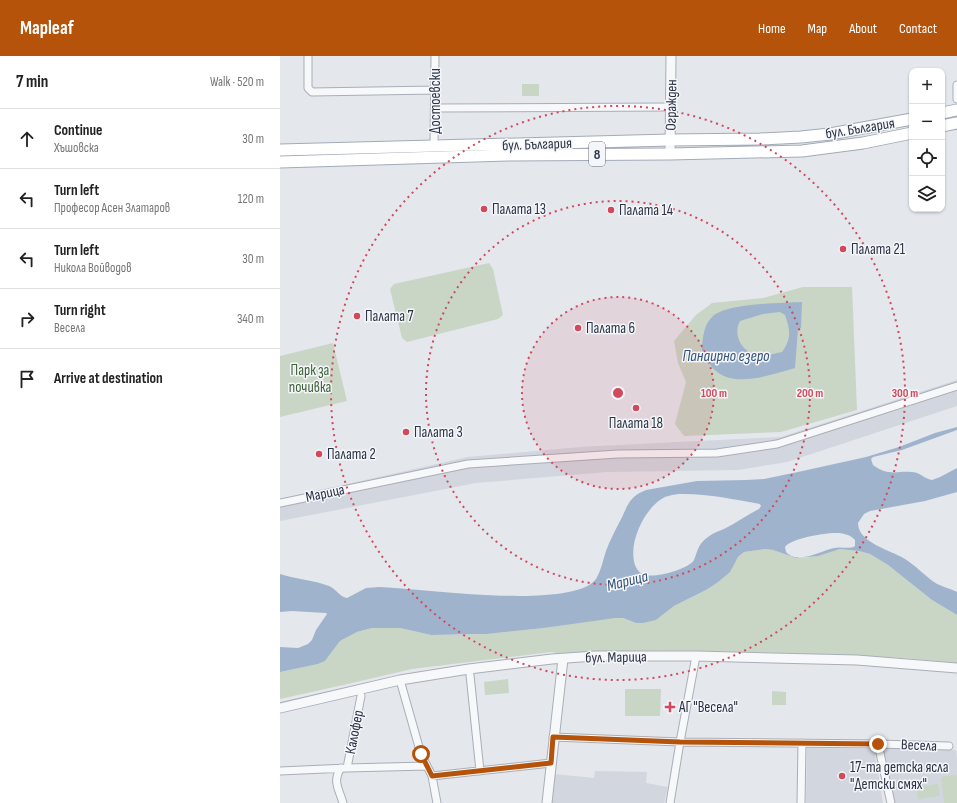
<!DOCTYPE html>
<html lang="en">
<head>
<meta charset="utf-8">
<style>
  :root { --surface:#fff; --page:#f2f2f2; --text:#222; --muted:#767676; --line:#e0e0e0; --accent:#b45309 }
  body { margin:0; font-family:"Sofia Sans Condensed",sans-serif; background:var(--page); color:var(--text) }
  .controls { position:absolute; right:12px; top:12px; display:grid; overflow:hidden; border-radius:8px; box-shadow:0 1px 3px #0004 }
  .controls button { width:36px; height:36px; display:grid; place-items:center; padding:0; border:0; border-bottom:1px solid var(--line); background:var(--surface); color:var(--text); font:20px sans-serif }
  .stop { position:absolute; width:12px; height:12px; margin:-9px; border:3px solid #b45309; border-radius:50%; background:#fff }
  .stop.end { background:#b45309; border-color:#fff; box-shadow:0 1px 4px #0008 }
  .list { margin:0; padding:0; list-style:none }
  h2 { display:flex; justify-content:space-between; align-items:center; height:52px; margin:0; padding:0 16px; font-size:17px }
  h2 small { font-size:13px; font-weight:400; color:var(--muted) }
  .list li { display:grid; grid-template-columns:26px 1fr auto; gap:12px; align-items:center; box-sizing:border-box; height:60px; padding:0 16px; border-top:1px solid var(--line) }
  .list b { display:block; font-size:15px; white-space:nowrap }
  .list p { margin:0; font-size:13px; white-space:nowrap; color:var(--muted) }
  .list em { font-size:13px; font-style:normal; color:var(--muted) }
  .icon { flex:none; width:22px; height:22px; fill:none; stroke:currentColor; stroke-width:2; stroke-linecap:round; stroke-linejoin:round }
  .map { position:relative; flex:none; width:677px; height:747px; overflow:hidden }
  header { display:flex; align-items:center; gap:24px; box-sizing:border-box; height:56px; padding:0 20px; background:var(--accent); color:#fff }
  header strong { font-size:19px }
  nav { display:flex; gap:22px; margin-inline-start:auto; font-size:14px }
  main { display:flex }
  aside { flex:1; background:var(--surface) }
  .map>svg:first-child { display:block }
</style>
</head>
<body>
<header>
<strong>Mapleaf</strong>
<nav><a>Home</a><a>Map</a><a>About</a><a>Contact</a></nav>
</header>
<main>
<aside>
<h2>7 min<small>Walk · 520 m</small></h2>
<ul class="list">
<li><svg class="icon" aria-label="ahead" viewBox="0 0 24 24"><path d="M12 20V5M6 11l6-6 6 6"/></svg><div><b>Continue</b><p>Хъшовска</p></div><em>30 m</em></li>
<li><svg class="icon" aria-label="left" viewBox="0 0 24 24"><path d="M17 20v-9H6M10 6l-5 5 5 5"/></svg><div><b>Turn left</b><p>Професор Асен Златаров</p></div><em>120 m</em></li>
<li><svg class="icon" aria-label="left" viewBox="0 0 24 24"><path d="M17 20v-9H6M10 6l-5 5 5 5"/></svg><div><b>Turn left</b><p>Никола Войводов</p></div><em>30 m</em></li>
<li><svg class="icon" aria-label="right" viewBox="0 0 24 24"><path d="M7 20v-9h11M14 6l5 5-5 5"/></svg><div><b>Turn right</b><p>Весела</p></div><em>340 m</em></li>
<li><svg class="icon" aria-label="arrive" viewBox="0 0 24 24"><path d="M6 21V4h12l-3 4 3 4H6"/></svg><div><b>Arrive at destination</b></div></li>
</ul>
</aside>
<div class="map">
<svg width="677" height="747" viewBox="0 0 677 747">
  <rect width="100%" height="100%" fill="#e4e7ec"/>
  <path fill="#d2d6de" d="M677 324V350L507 406 458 414 327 416 196 427 0 465V443L188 401 301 391 501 381Z
    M601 690 676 694 677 704V747H614Z
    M527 692 594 693 603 747H526Z
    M315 715 367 716 366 727 388 731 384 747H272L274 718 314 722Z"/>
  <path fill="#c9d6c5" d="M242 28H259V40H242Z
    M209 207 213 213 223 259 218 263 127 286 122 282 110 233 114 228Z
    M523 231H572L577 354 501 376 404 380 395 368 406 326 398 307 394 285 416 259 432 247 483 242Z
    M53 287 67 345 0 361V300Z
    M485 493 493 494 516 502H525L560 493 579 495 590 498 608 509 652 544 677 559V607C617 600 558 599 498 597 425 595 352 593 279 598L272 596 132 613 72 627 0 643V616L38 608 45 605 60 585 77 576 92 572H120L151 579H180L207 578 264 572 329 562H343L351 565 376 564 394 550 426 534 437 527 449 516 458 501 464 496Z
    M228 623 229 637 205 639 204 626Z
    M345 633H381L380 660H345Z
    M492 635 506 636V649H492Z
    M677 719V747H664L661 721Z
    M658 728 660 740 638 743 636 731Z"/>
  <path fill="#9fb4cc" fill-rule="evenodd" d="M522 246 521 272 518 273 515 312C489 319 447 336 429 307 425 301 421 297 422 290 423 280 424 268 433 260 449 247 501 247 522 246ZM500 256 505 259C510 273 512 283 502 296 496 297 487 300 480 299 463 298 452 280 460 265L483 258Z
    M677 371V374L622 394 593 401 591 403 593 409C610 422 620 413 637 417 642 419 646 423 652 424L660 421 677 412V436L645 445 590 455 584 458 578 467C578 487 611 494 625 503 635 509 644 519 654 526 661 531 670 532 677 536V559L652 544 608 509 590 498 579 495 560 493 538 500 516 502 493 494 485 493 464 496 458 501 450 516 437 527 426 534 394 550 376 564 363 567H356L343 562H335L264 572 207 578 151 579 120 572H92L77 576 60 585 45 605 38 608 0 616V591L18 592 28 588 32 584 36 574 47 558 46 557 12 555 0 556V518C16 523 33 524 49 530 56 533 60 541 67 542L86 532 99 531C138 532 292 555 316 523 321 515 323 504 326 495 330 484 335 475 340 465 348 450 348 441 366 434L417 425 466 424 484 423 518 416 586 401 619 391 655 377ZM398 438C425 437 453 443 480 448L481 450 479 453C467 459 456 467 444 473 439 475 433 477 428 481 418 488 418 494 414 504 409 513 376 522 366 519 360 518 357 514 355 509 348 488 363 456 380 444 385 440 392 439 398 438ZM552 477C560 477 569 477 575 484V490C569 494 561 490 554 492 540 495 518 509 506 496L505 491C512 482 541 478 552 477Z"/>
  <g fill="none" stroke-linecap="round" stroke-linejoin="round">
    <g stroke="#a9aeb7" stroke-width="9">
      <path id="minor" d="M28 0V32L32 36 155 34
        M677 29V43
        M155 52 391 51
        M154 91 155 0
        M0 447 188 408 338 398 437 397 497 388 677 330
        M190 619 200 715
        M120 624 141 698 152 720 157 747
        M273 681 400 686 598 688 669 690
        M598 688 611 747
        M61 712C52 725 59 733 63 747
        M67 712 81 640
        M0 715 67 712 147 710
        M152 720 271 707
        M390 747 400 686 416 600
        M521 747 522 687"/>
    </g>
    <g stroke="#a9aeb7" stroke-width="11">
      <path id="tertiary" d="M390 98 391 0
        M0 652 120 624 189 613 272 603 316 600H416L577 604 677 612
        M267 747 283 603"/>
    </g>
    <g stroke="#a3abb8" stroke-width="13">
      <path id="primary" d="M662 57 677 54
        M662 70 677 67
        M0 94 390 84 480 83 521 81 550 78 632 63
        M0 106 228 99 390 98 522 95 583 87 632 77"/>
    </g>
    <use href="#minor" stroke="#f7f8fa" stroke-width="7"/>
    <use href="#tertiary" stroke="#f7f8fa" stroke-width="9"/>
    <use href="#primary" stroke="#fff" stroke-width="11"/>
  </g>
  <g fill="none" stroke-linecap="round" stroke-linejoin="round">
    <path stroke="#b45309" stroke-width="5" d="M141 698 152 720 271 707 273 681 400 686 598 688"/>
  </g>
  <circle cx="338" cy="337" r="96" fill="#d1495b" fill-opacity=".12"/>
  <g fill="none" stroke="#d1495b" stroke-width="2" stroke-dasharray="2 4">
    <circle cx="338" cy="337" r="96"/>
    <circle cx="338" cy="337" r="192"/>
    <circle cx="338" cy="337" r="287"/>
  </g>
  <g fill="#d1495b" stroke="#f4f6f9" stroke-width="1.5">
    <circle cx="204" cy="153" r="4"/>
    <circle cx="331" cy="154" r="4"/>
    <circle cx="563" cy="193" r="4"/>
    <circle cx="77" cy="260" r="4"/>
    <circle cx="298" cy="272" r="4"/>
    <circle cx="356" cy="352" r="4"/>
    <circle cx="126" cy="376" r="4"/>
    <circle cx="39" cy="398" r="4"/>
    <path d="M388 645h4v4h4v4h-4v4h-4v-4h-4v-4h4z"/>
    <circle cx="562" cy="720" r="4"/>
  </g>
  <g text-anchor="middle" stroke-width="3" stroke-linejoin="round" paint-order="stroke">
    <rect fill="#f4f6f9" stroke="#676e7b" stroke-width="1" x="309" y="86" width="16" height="24" rx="3"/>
    <g font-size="14" font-weight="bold" fill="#2b3445">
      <text x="317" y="103">8</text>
    </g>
    <g font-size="15" fill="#2b3445" stroke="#f4f6f9">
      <text transform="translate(155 45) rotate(-90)" y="5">Достоевски</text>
      <text transform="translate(391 49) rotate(-89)" y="5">Огражден</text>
      <text transform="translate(580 72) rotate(-9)" y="5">бул. България</text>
      <text transform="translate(257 88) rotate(-2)" y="5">бул. България</text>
      <text transform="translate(45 437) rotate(-12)" y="5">Марица</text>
      <text transform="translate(336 601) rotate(-1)" y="5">бул. Марица</text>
      <text transform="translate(74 676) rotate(-79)" y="5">Калофер</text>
      <text transform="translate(639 689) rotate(2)" y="5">Весела</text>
    </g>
    <g font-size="15" fill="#2b3445" stroke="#f4f6f9" text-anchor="start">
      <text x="212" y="158">Палата 13</text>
      <text x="339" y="159">Палата 14</text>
      <text x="571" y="198">Палата 21</text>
      <text x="85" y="265">Палата 7</text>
      <text x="306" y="277">Палата 6</text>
      <text x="356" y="372" text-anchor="middle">Палата 18</text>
      <text x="134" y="381">Палата 3</text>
      <text x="47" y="403">Палата 2</text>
      <text x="399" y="656">АГ "Весела"</text>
      <text x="570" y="716">17-та детска ясла<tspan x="570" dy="17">"Детски смях"</tspan></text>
    </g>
    <g font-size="15" fill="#3f6138" stroke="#f4f6f9">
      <text x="30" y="319">Парк за<tspan x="30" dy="17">почивка</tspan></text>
    </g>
    <g font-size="16" font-style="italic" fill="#34527a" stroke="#f4f6f9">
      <text x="446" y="305">Панаирно езеро</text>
      <text transform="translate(347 524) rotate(-14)" y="6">Марица</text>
    </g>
  </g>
  <circle cx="338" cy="337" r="6" fill="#d1495b" stroke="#f4f6f9" stroke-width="2"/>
  <g font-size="12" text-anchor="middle" font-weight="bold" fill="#d1495b" stroke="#f4f6f9" stroke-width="3" stroke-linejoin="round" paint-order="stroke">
    <text x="434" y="341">100 m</text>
    <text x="530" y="341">200 m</text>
    <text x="625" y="341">300 m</text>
  </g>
</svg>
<div class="controls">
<button>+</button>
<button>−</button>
<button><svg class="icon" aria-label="locate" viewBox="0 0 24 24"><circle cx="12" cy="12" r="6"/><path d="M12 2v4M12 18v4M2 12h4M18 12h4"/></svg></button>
<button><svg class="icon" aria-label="layers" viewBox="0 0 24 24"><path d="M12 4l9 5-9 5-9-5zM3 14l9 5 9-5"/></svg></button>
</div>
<div class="stop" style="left:141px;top:698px"></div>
<div class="stop end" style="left:598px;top:688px"></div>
</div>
</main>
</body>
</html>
